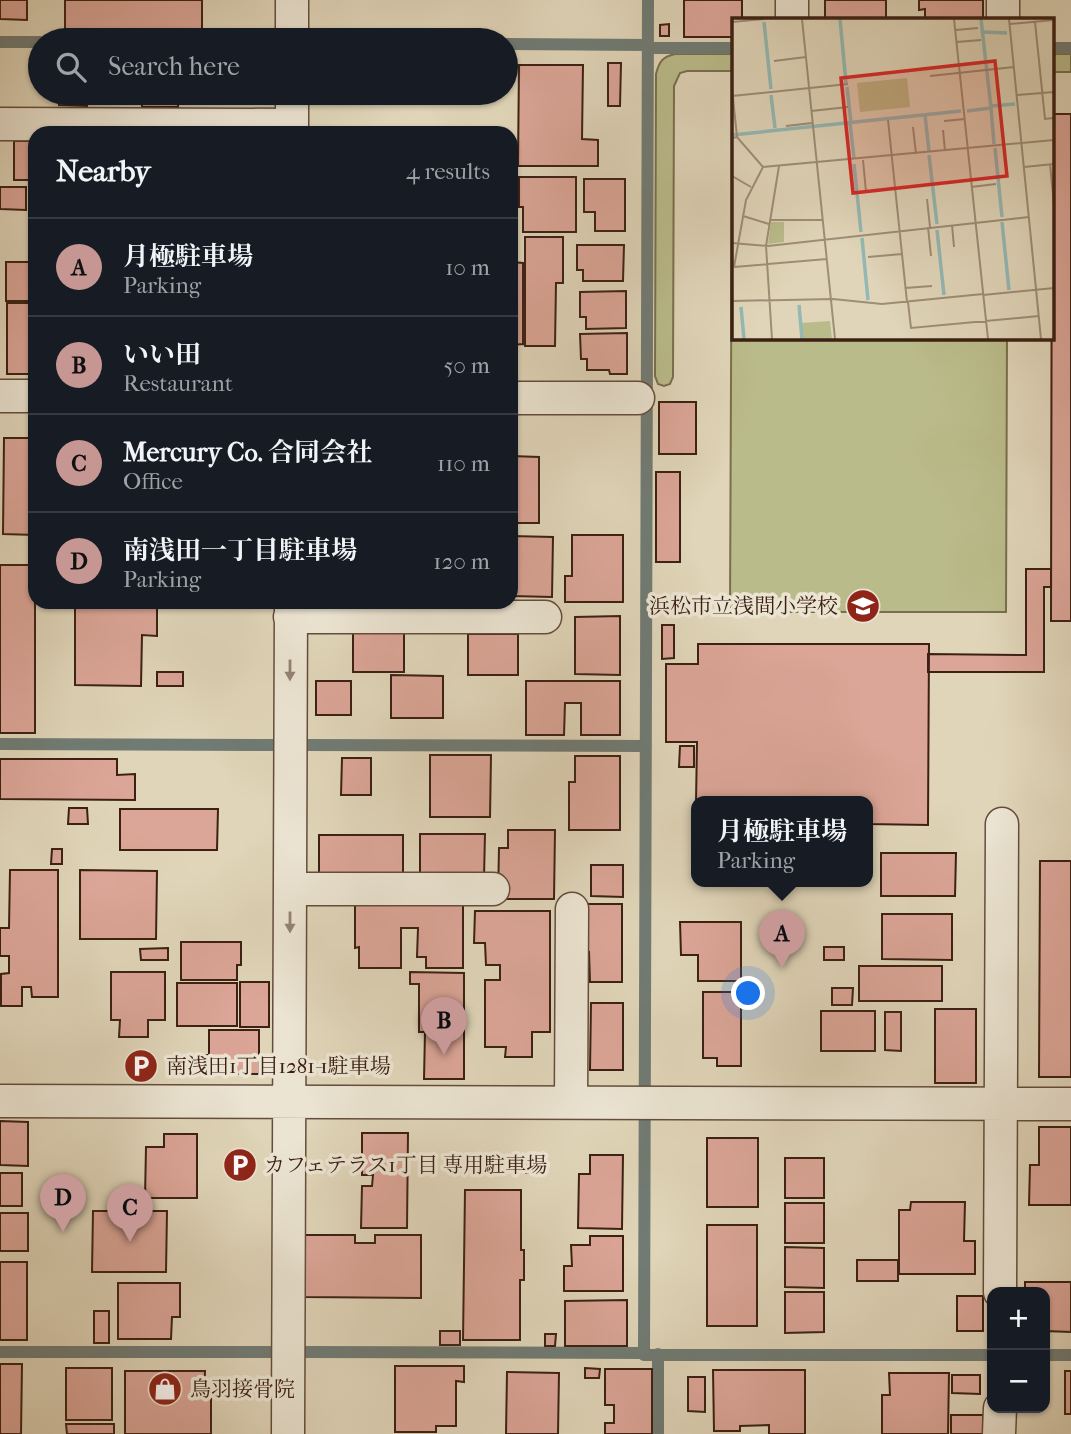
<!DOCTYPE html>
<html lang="en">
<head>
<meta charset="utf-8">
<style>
  :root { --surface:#171b24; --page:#20242c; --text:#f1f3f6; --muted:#9ea1a6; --line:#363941; --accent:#c59692 }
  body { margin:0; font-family:"IM FELL French Canon","Noto Serif JP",serif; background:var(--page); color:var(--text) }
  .controls { position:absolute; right:21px; bottom:21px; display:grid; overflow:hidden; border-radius:14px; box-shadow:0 2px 5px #0004 }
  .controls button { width:63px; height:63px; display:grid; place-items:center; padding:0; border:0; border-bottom:2px solid var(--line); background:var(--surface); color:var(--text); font:35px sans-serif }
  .you { position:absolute; left:749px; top:994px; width:24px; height:24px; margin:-18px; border:5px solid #fff; border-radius:50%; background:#1a73e8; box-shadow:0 0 0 10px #1a73e833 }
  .badge { display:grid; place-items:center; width:46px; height:46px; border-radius:50%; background:var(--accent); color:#111; font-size:23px; font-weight:700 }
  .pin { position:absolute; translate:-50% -58px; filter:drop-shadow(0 2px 4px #0008) }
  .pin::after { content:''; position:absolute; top:37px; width:24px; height:21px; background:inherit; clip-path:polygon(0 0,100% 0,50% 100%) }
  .popup { position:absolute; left:691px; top:796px; width:182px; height:91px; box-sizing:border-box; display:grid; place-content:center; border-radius:14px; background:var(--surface); filter:drop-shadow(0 2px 5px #0005); font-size:23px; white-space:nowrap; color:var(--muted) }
  .popup b { font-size:26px; color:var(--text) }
  .popup::after { content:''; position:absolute; left:50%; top:100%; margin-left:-14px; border:14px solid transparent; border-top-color:var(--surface) }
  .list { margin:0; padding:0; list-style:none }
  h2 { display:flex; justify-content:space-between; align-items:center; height:91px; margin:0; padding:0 28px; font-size:30px }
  h2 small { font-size:23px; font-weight:400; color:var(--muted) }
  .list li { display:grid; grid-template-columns:46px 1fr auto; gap:21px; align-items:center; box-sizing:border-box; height:98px; padding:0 28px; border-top:2px solid var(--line) }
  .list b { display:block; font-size:26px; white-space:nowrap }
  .list p { margin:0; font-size:23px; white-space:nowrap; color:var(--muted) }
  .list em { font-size:23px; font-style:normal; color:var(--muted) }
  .icon { flex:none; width:38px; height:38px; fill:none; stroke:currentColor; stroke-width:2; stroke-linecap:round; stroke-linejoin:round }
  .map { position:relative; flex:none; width:1071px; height:1434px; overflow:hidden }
  .search { position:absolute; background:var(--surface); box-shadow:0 2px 5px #0004; left:28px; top:28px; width:490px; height:77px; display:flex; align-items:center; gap:18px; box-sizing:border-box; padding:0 24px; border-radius:38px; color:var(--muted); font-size:26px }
  .panel { position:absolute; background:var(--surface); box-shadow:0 2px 5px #0004; left:28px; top:126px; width:490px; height:483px; border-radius:21px }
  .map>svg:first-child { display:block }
</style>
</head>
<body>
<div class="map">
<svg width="1071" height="1434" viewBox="0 0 1071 1434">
  <rect width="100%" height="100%" fill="#e0d5b9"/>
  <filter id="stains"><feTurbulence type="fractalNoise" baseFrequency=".00286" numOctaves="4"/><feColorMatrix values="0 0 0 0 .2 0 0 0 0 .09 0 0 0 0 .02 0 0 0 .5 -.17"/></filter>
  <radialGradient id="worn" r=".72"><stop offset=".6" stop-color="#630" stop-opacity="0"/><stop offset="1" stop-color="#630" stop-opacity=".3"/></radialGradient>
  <path fill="#babb8a" stroke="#7a6e4e" stroke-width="2" d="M675 54H733V71H687L680 73 674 86 673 377 670 384 664 386 658 384 655 376 656 74C659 62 662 57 675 54Z
    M1052 54H1071V72H1052Z
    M732 149 733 338H1007L1006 612H730Z"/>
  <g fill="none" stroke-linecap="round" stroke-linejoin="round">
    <path stroke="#707b74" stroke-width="12" d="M648 0 644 1355H992
      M0 42H40
      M506 44 648 45
      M647 48H733
      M1052 48H1071
      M0 744 276 745
      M302 745 646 746
      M0 1352H274
      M304 1352 644 1353
      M1045 1355H1071
      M658 1434V1354"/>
  </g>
  <path fill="#dba597" stroke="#3b2013" stroke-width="2" d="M0 0H27V20L0 19Z
    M65 0H202V34L65 33Z
    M684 0H742V19H733V37H684Z
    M825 0H886V19H825Z
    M919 0H983V19H925V9L919 10Z
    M669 24V36H660V25Z
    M608 63H621L620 106H608Z
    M519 65H583L582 139 598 140V166H518Z
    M59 93H87V106L59 105Z
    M141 93H178V107H142Z
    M212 93H256V97H212Z
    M1052 114H1071V621H1051Z
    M14 141H35V180H14Z
    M519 177H576V232H523V207H519Z
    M584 179H625V231H595V212H584Z
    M0 187H26V210L0 209Z
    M525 237H563V283H556L555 346H525Z
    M577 245H624L623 281H583V270H577Z
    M6 262H35V301H6Z
    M511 262 523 263V344L511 345Z
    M626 291V328L586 329V317H580V292Z
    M7 303H35V374H7Z
    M627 333V374H610L609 370H587V359H581L580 334Z
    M659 402H696V454H659Z
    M4 438H35V535L3 534Z
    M511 456 539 457V523H511Z
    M656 472H680V562H656Z
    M572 535H623V602H565V576H572Z
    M511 536 553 537 552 597 511 596Z
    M0 565H35V733H0Z
    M1026 569H1051V587H1044V672H928V654L1026 655Z
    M75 606 157 607V636L142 635 141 686 75 685Z
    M620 616V675L575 674V617Z
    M662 625H674V658L662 659Z
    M353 629 404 630V672H353Z
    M468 634H518V675H468Z
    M698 644H929L928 825 868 824V802H696L697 742H666V664H698Z
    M157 672H183V686H157Z
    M391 675 443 676V718H391Z
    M316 681H351V715H316Z
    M526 681H620V735H581V703H565L564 735H526Z
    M680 746H694V767H679Z
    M430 755H491L490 817H430Z
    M575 756H620V830H569V782H575Z
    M342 758H371V795H341Z
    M0 759H117V775L135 774V800L0 799Z
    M69 808H87L88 824H68Z
    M120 809H218L217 850H120Z
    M508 830H555L554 899H498L499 848H508Z
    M420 834H485L484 877H420Z
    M319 835H403V875H319Z
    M52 849H62V864H51Z
    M881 853H956L955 896H881Z
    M1040 861H1071V1077H1039Z
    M591 865H623V897L591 896Z
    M10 870H58V997H32L31 987H22V1006H1V974L9 973V956H0V928H9Z
    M80 870 157 871 156 939H80Z
    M355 904H463V968H426V957H417L418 928H401V968H359V947L355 948Z
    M586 904H622V982H590L589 952H585Z
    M475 911H550V1032H532V1057H505L506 1047H485V980H500V965H486L485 943H474Z
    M882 914H952V960L882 959Z
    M680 922H741V981H698V955H681Z
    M181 942H241V965H237V980H181Z
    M824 947H844V960H824Z
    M168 948V960H141L140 949Z
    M859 966H942V1001H859Z
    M111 972H165V1020H148V1037H119L120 1020H111Z
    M410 972 464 973V1079H424L425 1032H419V984H410Z
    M240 982H269V1027H240Z
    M177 983H237V1026H177Z
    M832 988H853L852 1005H832Z
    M703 992H741V1066H717V1058H703Z
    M591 1003H623V1070H590Z
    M935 1009H976V1083H935Z
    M821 1011H875V1051H821Z
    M885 1012H901V1051L885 1050Z
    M209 1030H259V1074L203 1073V1055H209Z
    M0 1121 28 1122V1166L0 1165Z
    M1039 1127H1071V1205H1029L1030 1165H1039Z
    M362 1133H408L407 1228H361L362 1186H372L373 1175H362Z
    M164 1134H197V1198H145L146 1147H164Z
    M707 1138H758V1207H707Z
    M590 1155H623L622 1229 578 1228 579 1174H590Z
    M785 1158H824V1198H785Z
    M526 1160H541L542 1173H526Z
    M0 1173H22V1206H0Z
    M465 1190H521V1250H524V1280H520V1340H463Z
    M911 1202H965L964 1241H975V1274H899V1210H910Z
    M785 1203H824V1243H785Z
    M93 1211H167L166 1272H92Z
    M0 1213H28V1251H0Z
    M707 1225H757V1326H707Z
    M305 1235H355V1243H375V1235H421V1298L304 1297Z
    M590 1236H623V1291H564V1266H572L571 1245H590Z
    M785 1247 824 1248V1288L785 1287Z
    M857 1260H898V1281H857Z
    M0 1262H27V1340H0Z
    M1025 1282H1071V1332L1045 1331V1292H1025Z
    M118 1283H180V1317H172L171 1339H118Z
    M785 1292H824V1332L785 1333Z
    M957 1296H983V1331H957Z
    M627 1300V1346H565V1301Z
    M94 1311H109V1343H94Z
    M440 1331H460V1345H440Z
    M545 1334H556L555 1346H545Z
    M0 1364H22L21 1434H0Z
    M395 1366H464V1382L456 1381V1426H436V1432H395Z
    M66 1368H112V1420H66Z
    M585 1368 600 1369 599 1378H585Z
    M605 1369H652V1434H605V1423H614V1405H605Z
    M713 1370H805V1434H769V1425L740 1426V1431H714Z
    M125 1371H205L204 1399H211V1434H125Z
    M1065 1371H1071V1414H1065Z
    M507 1372 559 1373 558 1434H506Z
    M889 1373H949L948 1434H882V1395H890Z
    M952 1375H980V1394L952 1393Z
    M688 1377H705V1412L688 1411Z
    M951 1415H983V1434H951Z
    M66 1424H114V1434H67Z"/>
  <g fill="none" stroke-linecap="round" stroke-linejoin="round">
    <g stroke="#644d3c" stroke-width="35">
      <path id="street" d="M792 19V0
        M1003 19V0
        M292 40V0
        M0 124 292 125
        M292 133V93
        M0 396H35
        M511 398H638
        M290 617H545
        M290 889H493
        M0 1101 1071 1104
        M571 1102 572 909
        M1000 1292 1002 824
        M288 1434 291 602
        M999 1434 1000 1408"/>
    </g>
    <use href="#street" stroke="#ebe4d2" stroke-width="32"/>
  </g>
  <defs><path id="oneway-solid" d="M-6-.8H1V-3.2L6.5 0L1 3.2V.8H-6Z" transform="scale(1.75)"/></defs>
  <g fill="#938272">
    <use href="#oneway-solid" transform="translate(290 670) rotate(90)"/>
    <use href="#oneway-solid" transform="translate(290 922) rotate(90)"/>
  </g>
  <defs>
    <g id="school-disc" transform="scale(1.75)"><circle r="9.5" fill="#8f2418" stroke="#ebe4d2"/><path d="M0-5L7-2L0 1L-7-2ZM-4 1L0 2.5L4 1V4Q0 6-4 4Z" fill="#fff"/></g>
    <g id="parking-disc" transform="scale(1.75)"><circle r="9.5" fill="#8f2418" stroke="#ebe4d2"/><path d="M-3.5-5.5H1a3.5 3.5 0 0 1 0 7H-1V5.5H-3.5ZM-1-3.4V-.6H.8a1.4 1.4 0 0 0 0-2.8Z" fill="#fff"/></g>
    <g id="shop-disc" transform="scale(1.75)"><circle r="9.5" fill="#8f2418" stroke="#ebe4d2"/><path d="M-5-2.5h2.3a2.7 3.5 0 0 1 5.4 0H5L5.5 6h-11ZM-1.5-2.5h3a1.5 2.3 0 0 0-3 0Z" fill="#fff"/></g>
  </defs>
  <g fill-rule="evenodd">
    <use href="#school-disc" x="863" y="606"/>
    <use href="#parking-disc" x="141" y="1066"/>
    <use href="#parking-disc" x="240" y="1165"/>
    <use href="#shop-disc" x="165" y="1389"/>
  </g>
  <g text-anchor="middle" stroke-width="7" stroke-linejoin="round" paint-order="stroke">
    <g font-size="21" fill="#3b2013" stroke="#ebe4d2" text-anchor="start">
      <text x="838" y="613" text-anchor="end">浜松市立浅間小学校</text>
      <text x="166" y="1073">南浅田1丁目1281-1駐車場</text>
      <text x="264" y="1172">カフェテラス1丁目 専用駐車場</text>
      <text x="190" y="1396">鳥羽接骨院</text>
    </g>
  </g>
  <g transform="translate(732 18)">
    <rect width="322" height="322" fill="#e0d5b9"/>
    <path d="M175 60 178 89 128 94 125 65ZM39 204H52V224L36 226ZM98 303 100 321H71L69 305Z" fill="#babb8a"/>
    <path fill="none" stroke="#94b8b4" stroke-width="3.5" d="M108 1 114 65M32 4 39 71M252 14 275 15M115 69 119 105M39 77 43 110M260 88 283 86M259 90 262 126M235 93 259 90 249 1M193 97 197 133M118 105 122 140M0 117 229 93M263 130 270 199M197 137 205 206M122 146 129 214M270 204 277 272M205 212 212 277M130 220 136 282M67 287 70 321M9 289 12 321"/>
    <path fill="none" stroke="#9e8d77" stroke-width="2" d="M70 1 103 321M222 1 256 321M277 1 309 321M0 4 32 1M303 4 313 101 322 100M278 6 322 2M224 12 246 10M225 24 249 22M42 43 74 39M198 58 282 49M0 70 5 119M285 77 322 74M0 78 116 66M79 93 116 89M156 102 175 284M212 103 233 101M54 108 80 105M181 109 184 136M211 112 213 133M0 120 5 119 31 149M131 142 134 174M318 146 322 187M292 149 322 146M0 158 19 169M239 169 264 166M195 181 198 209M11 198 37 206M38 202H91M220 207 222 229M196 209 199 238M0 225 36 228 297 199M136 239 170 236M2 249 14 182 31 149 322 122M2 249 95 241M173 270 200 268M251 277 322 270M0 283 101 281 150 286 251 276M176 284 179 310 307 298M40 321 34 228 47 148"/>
    <path fill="#d62828" fill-opacity="0.15" stroke="#d62828" stroke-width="3.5" d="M263 43 275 158 121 175 109 60Z"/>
    <rect width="322" height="322" fill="none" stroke="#3b2013" stroke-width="3.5"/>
  </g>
  <rect width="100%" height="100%" filter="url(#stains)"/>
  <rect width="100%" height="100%" fill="url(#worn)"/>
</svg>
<div class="controls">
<button>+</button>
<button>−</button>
</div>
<div class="you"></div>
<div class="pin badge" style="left:782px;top:968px">A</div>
<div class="popup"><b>月極駐車場</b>Parking</div>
<div class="pin badge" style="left:444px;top:1055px">B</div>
<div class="pin badge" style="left:130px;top:1242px">C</div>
<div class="pin badge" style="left:63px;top:1232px">D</div>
<div class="search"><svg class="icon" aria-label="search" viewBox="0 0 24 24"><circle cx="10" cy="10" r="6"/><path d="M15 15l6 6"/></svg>Search here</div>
<section class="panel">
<h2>Nearby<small>4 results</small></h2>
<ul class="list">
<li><span class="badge">A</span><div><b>月極駐車場</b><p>Parking</p></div><em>10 m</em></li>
<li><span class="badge">B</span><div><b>いい田</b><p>Restaurant</p></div><em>50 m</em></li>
<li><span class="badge">C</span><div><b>Mercury Co. 合同会社</b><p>Office</p></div><em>110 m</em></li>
<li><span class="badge">D</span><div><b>南浅田一丁目駐車場</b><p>Parking</p></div><em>120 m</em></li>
</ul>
</section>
</div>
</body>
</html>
